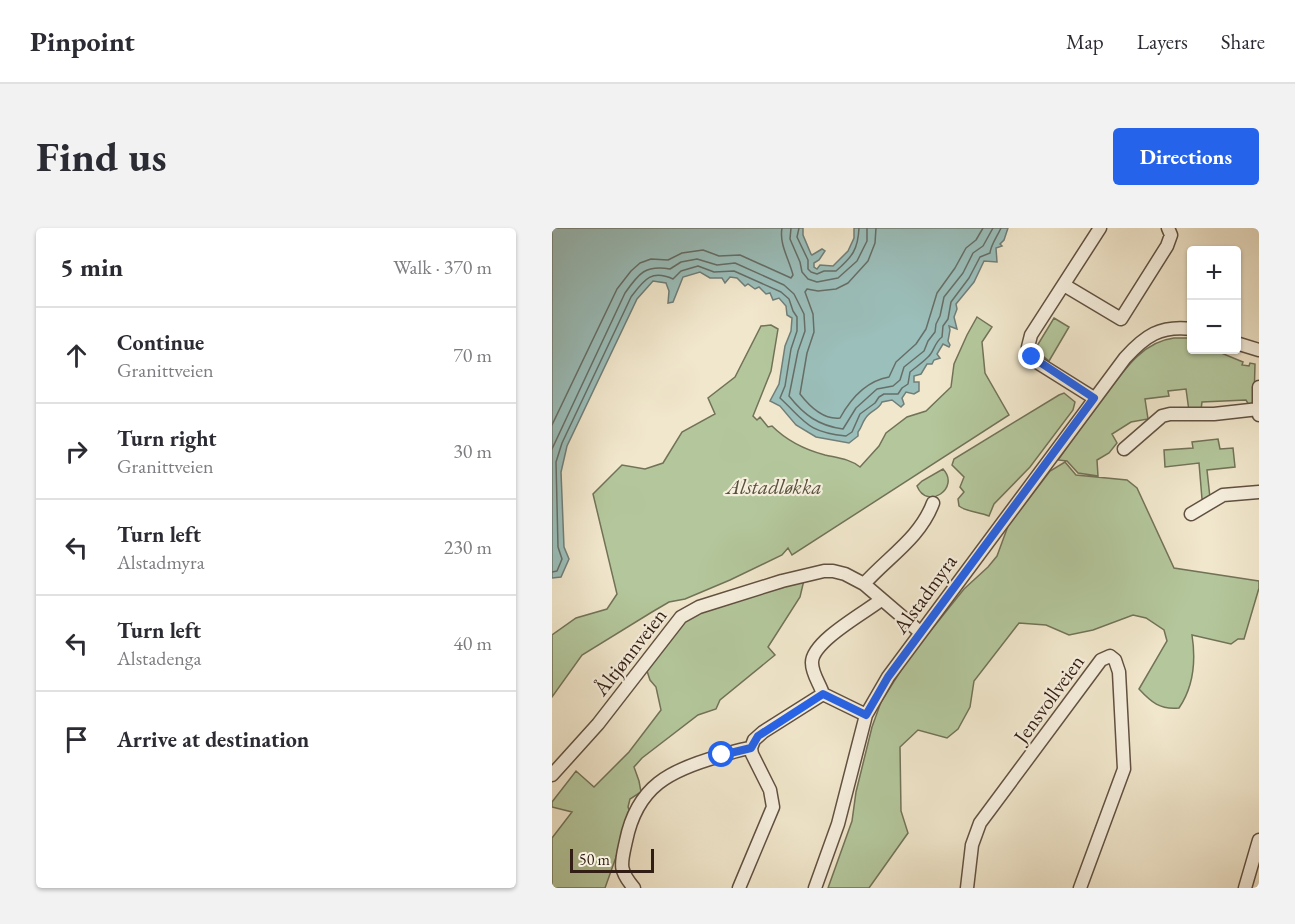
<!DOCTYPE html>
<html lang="en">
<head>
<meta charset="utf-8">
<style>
  :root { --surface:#fff; --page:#f2f2f3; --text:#2b2b33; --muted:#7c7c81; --line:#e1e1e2; --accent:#2563eb }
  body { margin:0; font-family:"EB Garamond",serif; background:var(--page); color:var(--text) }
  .controls { position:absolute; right:18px; top:18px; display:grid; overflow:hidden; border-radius:6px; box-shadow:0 2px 4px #0004 }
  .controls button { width:54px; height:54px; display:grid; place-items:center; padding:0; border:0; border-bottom:2px solid var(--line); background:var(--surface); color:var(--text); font:30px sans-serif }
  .scale { position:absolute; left:18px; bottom:15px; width:84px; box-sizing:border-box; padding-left:6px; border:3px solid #311d13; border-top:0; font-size:16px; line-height:21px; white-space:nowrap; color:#311d13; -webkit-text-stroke:4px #f6efde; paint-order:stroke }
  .stop { position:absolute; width:18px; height:18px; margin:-14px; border:4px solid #2563eb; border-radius:50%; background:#fff }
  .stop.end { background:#2563eb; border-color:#fff; box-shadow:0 2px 6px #0008 }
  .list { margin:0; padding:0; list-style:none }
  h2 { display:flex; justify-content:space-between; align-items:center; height:78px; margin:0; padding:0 24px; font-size:26px }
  h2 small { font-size:20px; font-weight:400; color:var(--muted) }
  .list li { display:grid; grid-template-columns:39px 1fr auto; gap:18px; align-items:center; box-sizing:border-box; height:96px; padding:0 24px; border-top:2px solid var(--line) }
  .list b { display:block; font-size:22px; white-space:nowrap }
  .list p { margin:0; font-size:20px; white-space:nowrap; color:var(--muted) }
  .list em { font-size:20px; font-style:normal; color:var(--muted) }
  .icon { flex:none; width:33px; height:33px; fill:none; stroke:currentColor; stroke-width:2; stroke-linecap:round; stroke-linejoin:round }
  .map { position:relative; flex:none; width:707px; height:660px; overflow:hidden; border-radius:6px }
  header { display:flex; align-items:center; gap:36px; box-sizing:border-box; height:84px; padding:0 30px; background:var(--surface); border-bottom:2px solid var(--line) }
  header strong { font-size:28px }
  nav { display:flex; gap:33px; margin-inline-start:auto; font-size:21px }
  .intro { display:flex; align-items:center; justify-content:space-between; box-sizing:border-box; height:144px; padding:0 36px }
  h1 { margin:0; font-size:42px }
  .button { padding:15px 27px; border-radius:6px; background:var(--accent); color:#fff; font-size:21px; font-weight:700 }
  main { display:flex; gap:36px; padding:0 36px }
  aside { flex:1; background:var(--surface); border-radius:6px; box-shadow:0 2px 4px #0004 }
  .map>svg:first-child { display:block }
</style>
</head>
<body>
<header>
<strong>Pinpoint</strong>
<nav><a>Map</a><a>Layers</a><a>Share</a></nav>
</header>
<div class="intro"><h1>Find us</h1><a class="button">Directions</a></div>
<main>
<aside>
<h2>5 min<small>Walk · 370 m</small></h2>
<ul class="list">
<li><svg class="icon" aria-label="ahead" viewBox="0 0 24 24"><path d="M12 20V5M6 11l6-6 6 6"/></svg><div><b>Continue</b><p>Granittveien</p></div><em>70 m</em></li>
<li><svg class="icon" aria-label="right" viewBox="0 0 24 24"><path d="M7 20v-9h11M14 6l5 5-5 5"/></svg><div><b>Turn right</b><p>Granittveien</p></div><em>30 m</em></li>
<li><svg class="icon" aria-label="left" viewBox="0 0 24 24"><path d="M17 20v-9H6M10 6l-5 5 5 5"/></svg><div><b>Turn left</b><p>Alstadmyra</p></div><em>230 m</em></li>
<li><svg class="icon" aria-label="left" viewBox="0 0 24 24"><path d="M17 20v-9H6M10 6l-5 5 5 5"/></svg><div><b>Turn left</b><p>Alstadenga</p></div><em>40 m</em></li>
<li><svg class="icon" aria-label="arrive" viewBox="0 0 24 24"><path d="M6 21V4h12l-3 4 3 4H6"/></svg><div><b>Arrive at destination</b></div></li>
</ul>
</aside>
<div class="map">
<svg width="707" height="660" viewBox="0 0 707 660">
  <rect width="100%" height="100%" fill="#f1e7cc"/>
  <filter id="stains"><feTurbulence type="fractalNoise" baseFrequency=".00333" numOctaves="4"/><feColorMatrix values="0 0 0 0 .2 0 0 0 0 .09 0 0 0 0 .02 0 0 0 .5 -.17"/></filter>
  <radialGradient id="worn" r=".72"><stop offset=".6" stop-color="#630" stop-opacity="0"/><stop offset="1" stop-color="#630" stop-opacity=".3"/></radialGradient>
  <path fill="#b4c79c" stroke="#727258" stroke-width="1.5" d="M425 89 440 99 430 114 433 145 457 187 240 327 236 320 230 327 178 352 133 371 117 374 100 384 30 427 0 469V407L24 390 55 381 65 366 41 266 70 237 93 241 111 235 130 204 163 186 156 170 183 149 209 98 219 97 226 101 219 143 201 188 205 192 208 189 216 199 220 198C234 212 254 222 273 227 286 230 298 231 308 239L327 218 334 205 355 189 374 183 399 159 402 136 415 107Z
    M502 90 517 99 497 133 486 124 485 118Z
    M622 110H639L640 122H667L669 125 691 134 690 137 697 138 698 135 703 136 702 173 697 177 694 172 650 174 649 182 637 183 634 161 616 163 617 168 593 171 596 191 579 194 560 206 565 215 557 225 545 232 546 248 526 245 515 233 506 232C520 212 535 192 550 172 569 147 588 114 622 110Z
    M512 165 523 174 521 182 478 239 442 276 437 288C427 284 415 284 407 278L406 271 412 264 408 259 412 249 400 237 402 231 507 167Z
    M666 211 668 221 681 220 683 239 655 242 658 270 650 271 647 235 613 239 612 222 641 220 640 214Z
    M513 234 524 247 575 252 585 260 622 340 707 353V360L692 411H686L679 416 640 407C644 433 642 458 627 480 608 482 599 474 587 461L615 413 612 402 594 390 581 387 541 402 517 407 494 397 467 395 422 453 418 479 406 501 395 510 366 502 348 519 349 583 356 605 317 660H276L300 593 304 564 320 499 329 474 356 431 412 361 436 339 445 328 456 298 498 243Z
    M391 241C409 260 375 283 365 258L370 253Z
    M252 352 248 369 216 419 223 427 168 472 164 481 146 487 90 530 82 539 87 553 89 564 78 571 76 579 79 587 53 660H0V610L20 584 0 579V574L24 543 42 559 77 524 109 482 104 459 98 452 94 440 136 389Z"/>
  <path fill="#9bbfbb" stroke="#717e78" stroke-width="1.5" d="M0 0H251V7L259 26 260 27 270 21 273 23 267 32 262 35V39L265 41 268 37 281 38 296 23 302 10V0H456L452 12 448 16 450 18 444 20 445 34 432 33 422 54 404 76 405 81 402 89 405 101 397 98 398 102 396 113 398 117 397 119 391 116 385 126 388 130 382 132 380 136H375L369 146 362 148V154H367V163L362 166 354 164 350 170 352 176 349 179 340 172 330 174C326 183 318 182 313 191 310 195 310 199 306 204V208L297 215 264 209 244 197 228 178 218 173 227 156 233 118 239 103 240 90 235 87 234 78 227 70 221 72 218 65 214 66 207 59 203 61 196 56 193 58 185 50 178 49 173 55 170 50H158L148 44 131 49 121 74 116 75 117 63 114 55 101 53 85 71 15 218 9 244 12 319 17 331 9 349 0 350Z"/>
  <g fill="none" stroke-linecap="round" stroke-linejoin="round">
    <path stroke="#666e67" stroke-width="1.5" d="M239 0 238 11 248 34 250 44 256 51 265 54 286 50 305 33 315 13V0
      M247 0 245 9 256 32V41L259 44 265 46 272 43H284C300 29 306 22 307 0
      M324 0 323 15 316 33 296 55 284 61 266 63 255 61 253 64 261 86 262 104 255 125 248 166C258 179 271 192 288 190 299 170 314 153 337 149L344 134 364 116 374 101 385 65 403 40 414 20 424 12 431 0
      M0 197 65 61 79 43 88 35 99 31 116 32 130 25 151 22 167 28 188 27 239 50 241 47C237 31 227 16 230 0
      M0 221 73 65C87 45 93 37 118 41L129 34 145 31 165 37 183 35 232 57 242 66 252 86 253 103 246 123 237 168C252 187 267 198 291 201L304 180 325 161 341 158 348 152 352 139 372 123 376 113 383 104 384 96 388 88 392 69 411 45 421 25 431 18 441 0
      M0 344 5 343 10 331 6 319 4 234 10 215 79 69C92 52 99 41 121 51L129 43 146 38 162 44 182 43 229 64 237 71 241 83 245 89V103L239 121 233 158 228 170C254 194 255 204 294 208L300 204 308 186 323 175 327 169 332 166H346L350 160 356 156 358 144C364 139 370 135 376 129 382 124 382 115 390 109L391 98 396 91 399 74 417 50 428 29 438 25C439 16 445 9 449 0"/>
    <g stroke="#615041" stroke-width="15">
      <path id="minor" d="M512 57 569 91 615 18 619 7 616 0
        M684 115 707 122
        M542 170 483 133 476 119 479 107 548 0
        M707 187V159
        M572 221 610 188 618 186H662L707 181
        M639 286 671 267 707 264
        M312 356C336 329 368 310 381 275
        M271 466C268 456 260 446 260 435 259 414 312 385 329 372
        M0 547 46 496 129 389 147 379 230 353 272 343H281L293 346 312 356 368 404
        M82 660C66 641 69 636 74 613 85 558 118 542 168 528 178 525 188 521 199 520
        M187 660 221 579 218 562 200 526 199 520 202 512 211 504 271 466 314 487
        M263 660 286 596 314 487 336 449 573 130C593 108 608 97 640 101
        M415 660 420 617 428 595 549 432 558 428 563 432 567 444 572 541 528 660
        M693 660 707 612"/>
    </g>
    <use href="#minor" stroke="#f6efde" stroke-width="12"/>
  </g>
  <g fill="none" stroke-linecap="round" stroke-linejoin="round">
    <path stroke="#2563eb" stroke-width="8" d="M170 527 199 520 206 508 271 466 314 487 336 449 542 170 480 129"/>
  </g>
  <g text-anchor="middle" stroke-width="4.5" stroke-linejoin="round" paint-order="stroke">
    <g font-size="21" font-style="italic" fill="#58503c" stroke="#f6efde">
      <text x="222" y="266">Alstadløkka</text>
    </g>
    <g font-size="21" fill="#311d13" stroke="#f6efde">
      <text transform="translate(373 366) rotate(-54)" y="7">Alstadmyra</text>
      <text transform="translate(78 424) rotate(-52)" y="7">Åltjønnveien</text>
      <text transform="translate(497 471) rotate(-54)" y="7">Jensvollveien</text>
    </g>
  </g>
  <rect width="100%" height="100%" filter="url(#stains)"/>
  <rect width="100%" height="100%" fill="url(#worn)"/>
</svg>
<div class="controls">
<button>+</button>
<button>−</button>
</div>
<div class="scale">50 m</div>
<div class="stop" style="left:170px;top:527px"></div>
<div class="stop end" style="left:480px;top:129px"></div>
</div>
</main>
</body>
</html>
